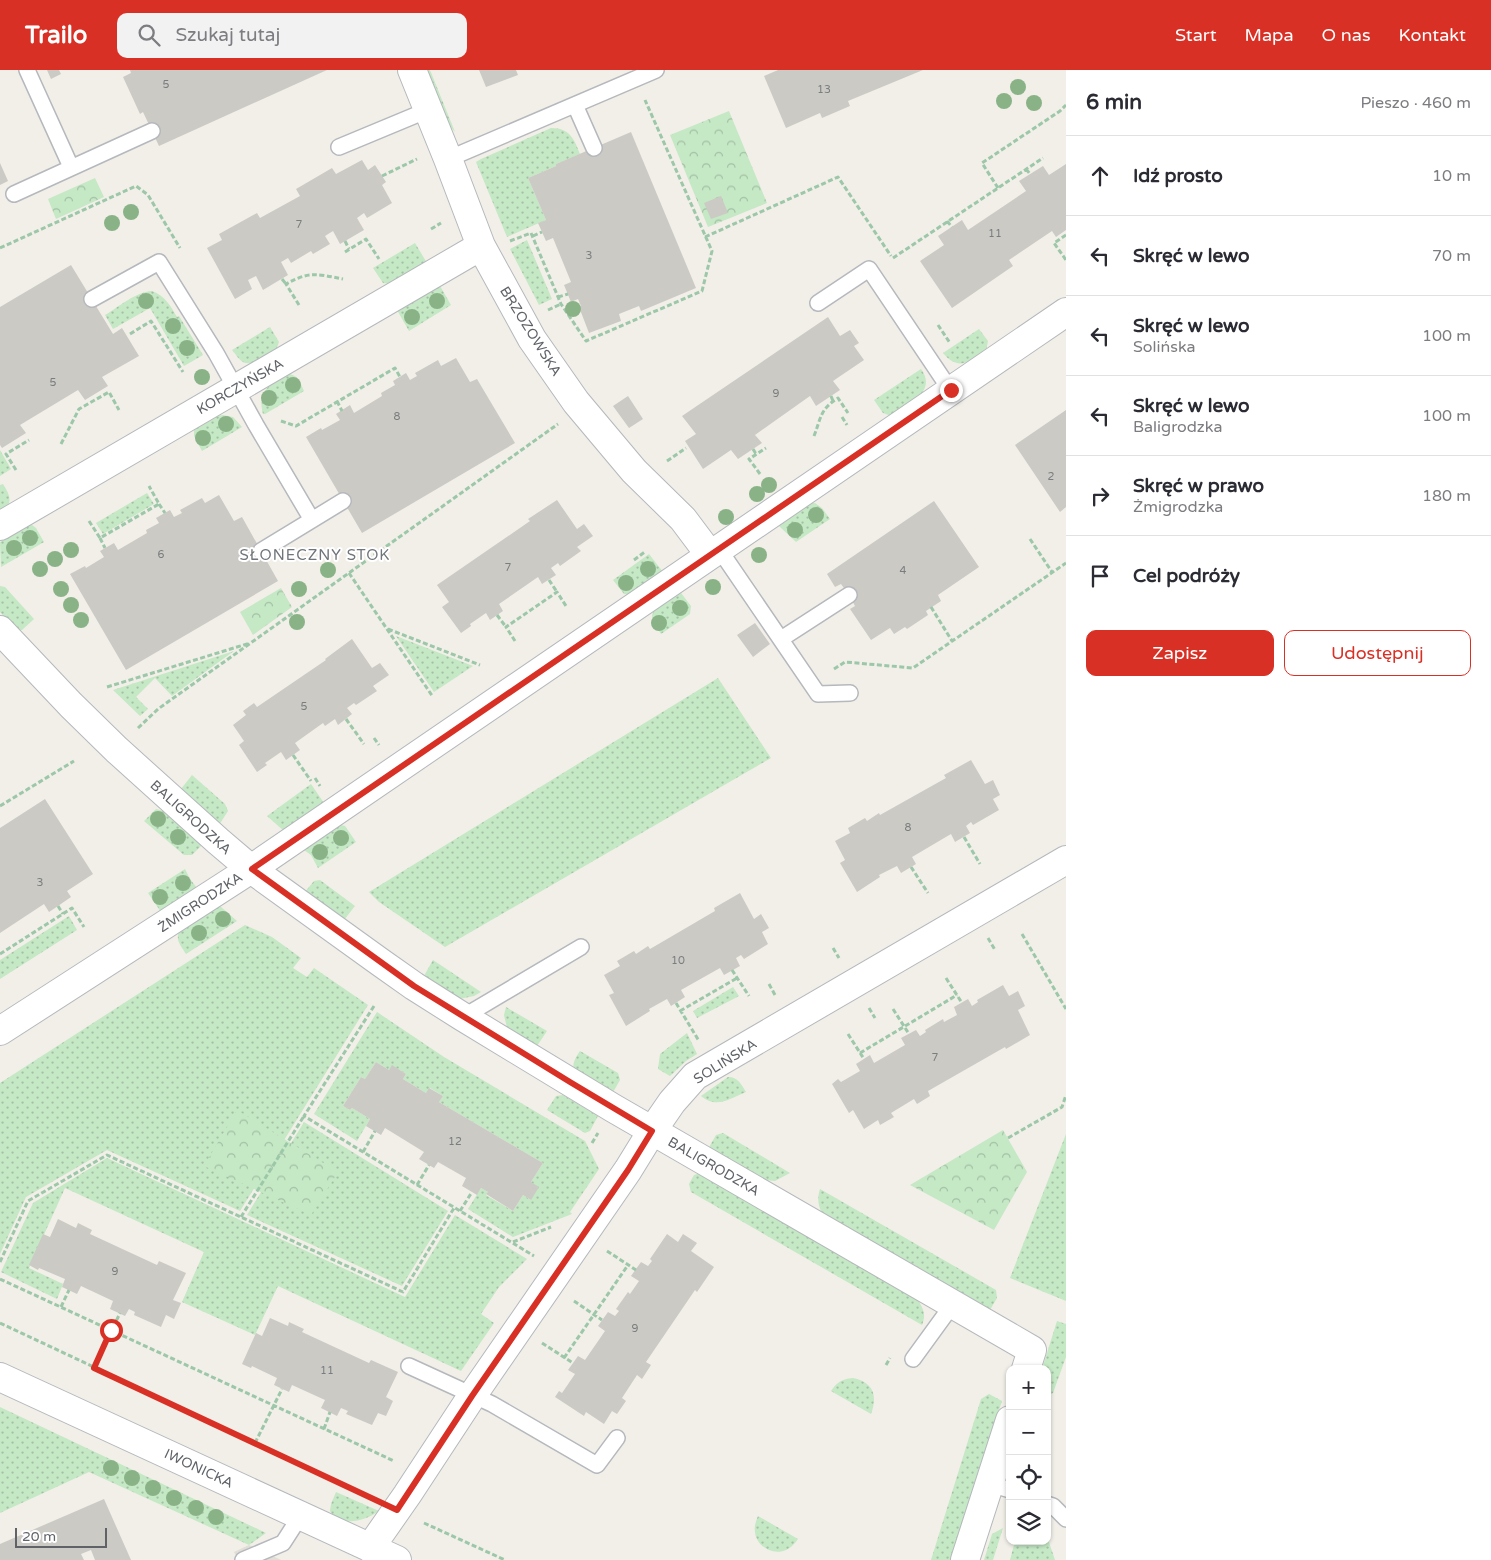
<!DOCTYPE html>
<html lang="pl">
<head>
<meta charset="utf-8">
<style>
  :root { --surface:#fff; --page:#f2f2f3; --text:#2b2b33; --muted:#7c7c81; --line:#e1e1e2; --accent:#d93025 }
  body { margin:0; font-family:"Varela Round",sans-serif; background:var(--page); color:var(--text) }
  .controls { position:absolute; right:15px; bottom:15px; display:grid; overflow:hidden; border-radius:10px; box-shadow:0 1px 4px #0004 }
  .controls button { width:45px; height:45px; display:grid; place-items:center; padding:0; border:0; border-bottom:1px solid var(--line); background:var(--surface); color:var(--text); font:25px sans-serif }
  .scale { position:absolute; left:15px; bottom:12px; width:92px; box-sizing:border-box; padding-left:5px; border:2px solid #5f6368; border-top:0; font-size:14px; line-height:18px; white-space:nowrap; color:#5f6368; -webkit-text-stroke:4px #fff; paint-order:stroke }
  .stop { position:absolute; width:15px; height:15px; margin:-11px; border:4px solid #d93025; border-radius:50%; background:#fff }
  .stop.end { background:#d93025; border-color:#fff; box-shadow:0 1px 5px #0008 }
  .list { margin:0; padding:0; list-style:none }
  h2 { display:flex; justify-content:space-between; align-items:center; height:65px; margin:0; padding:0 20px; font-size:21px }
  h2 small { font-size:16px; font-weight:400; color:var(--muted) }
  .list li { display:grid; grid-template-columns:32px 1fr auto; gap:15px; align-items:center; box-sizing:border-box; height:80px; padding:0 20px; border-top:1px solid var(--line) }
  .list b { display:block; font-size:19px; white-space:nowrap }
  .list p { margin:0; font-size:16px; white-space:nowrap; color:var(--muted) }
  .list em { font-size:16px; font-style:normal; color:var(--muted) }
  .actions { display:flex; gap:10px; padding:15px 20px }
  .actions a { flex:1; padding:11px 0; border:1px solid var(--accent); border-radius:10px; text-align:center; font-size:18px; color:var(--accent) }
  .actions .main { background:var(--accent); color:#fff }
  .icon { flex:none; width:28px; height:28px; fill:none; stroke:currentColor; stroke-width:2; stroke-linecap:round; stroke-linejoin:round }
  .map { position:relative; flex:none; width:1066px; height:1490px; overflow:hidden }
  header { display:flex; align-items:center; gap:30px; box-sizing:border-box; height:70px; padding:0 25px; background:var(--accent); color:#fff }
  header strong { font-size:24px }
  nav { display:flex; gap:28px; margin-inline-start:auto; font-size:18px }
  .search { width:350px; height:45px; background:var(--page); display:flex; align-items:center; gap:12px; box-sizing:border-box; padding:0 18px; border-radius:10px; color:var(--muted); font-size:19px }
  main { display:flex }
  aside { flex:1; background:var(--surface) }
  .map>svg:first-child { display:block }
</style>
</head>
<body>
<header>
<strong>Trailo</strong>
<div class="search"><svg class="icon" aria-label="search" viewBox="0 0 24 24"><circle cx="10" cy="10" r="6"/><path d="M15 15l6 6"/></svg>Szukaj tutaj</div>
<nav><a>Start</a><a>Mapa</a><a>O nas</a><a>Kontakt</a></nav>
</header>
<main>
<div class="map">
<svg width="1066" height="1490" viewBox="0 0 1066 1490">
  <defs>
    <pattern id="grass-dots" width="8" height="8" patternUnits="userSpaceOnUse" patternTransform="scale(1.25)"><rect width="8" height="8" fill="#c5e8c5"/><path d="M2 2h.1M6 6h.1" fill="none" stroke="#a3c0a4" stroke-width="1.8" stroke-linecap="round"/></pattern>
    <pattern id="park-crowns" width="20" height="18" patternUnits="userSpaceOnUse" patternTransform="scale(1.25)"><rect width="20" height="18" fill="#c5e8c5"/><path d="M2 6a3 3 0 1 1 6 0M12 15a3 3 0 1 1 6 0" fill="none" stroke="#a3c0a4"/></pattern>
  </defs>
  <rect width="100%" height="100%" fill="#f1efe8"/>
  <path fill="#e1ded6" d="M249 1475 281 1490H238L234 1482Z"/>
  <path fill="url(#grass-dots)" d="M426 0H430L455 62 448 54Z
    M551 58C570 58 574 69 580 84L556 94V96L528 108 546 150 507 167 476 92 481 89Z
    M527 170 552 229 539 235 510 179Z
    M415 173 427 193 391 214 383 213 373 198Z
    M440 216 451 235 409 261 397 240Z
    M152 221C165 226 170 235 177 247L179 246 203 285 184 296 150 238 113 259 105 245C119 237 135 222 152 221Z
    M270 257 279 272 276 280C267 285 253 297 243 292 238 289 235 283 232 280Z
    M979 259 988 271 986 281C972 291 958 302 943 283Z
    M921 299C938 322 907 335 891 346L883 343 874 330Z
    M287 304C298 304 300 312 304 321L265 344H263C257 321 269 315 287 304Z
    M223 345 233 347 242 357 202 381 194 366V359L216 346Z
    M0 380 11 399 0 406Z
    M3 414C7 421 12 427 8 436L0 441V415Z
    M147 423 154 434 103 464 96 453Z
    M815 433 822 438 830 449 796 472 779 456 810 434Z
    M32 455 36 458 44 472 1 497 0 472 28 456Z
    M649 484 663 502 632 525 624 524 613 510Z
    M0 516 5 517 34 549 22 560H18L15 559 0 542Z
    M681 523 691 536 690 544 661 564 653 552 652 545 654 541Z
    M396 566 473 596 434 622Z
    M234 581 172 626 155 608 136 627 148 639 140 646 113 620Z
    M718 608 771 688 445 877 379 832 369 822Z
    M192 705 225 734 228 741 219 755 181 719Z
    M311 714 324 733 284 761 267 746Z
    M156 739 163 741 202 775 192 785H184L144 751Z
    M341 755 345 756 356 772 318 798 311 785 304 780Z
    M185 799 190 809 197 818 161 842 148 823Z
    M320 810 355 836 344 850 304 823 314 811Z
    M220 836 237 851 186 884C182 877 174 869 180 861Z
    M69 846 77 860 0 909V890Z
    M245 855 272 867 301 888 293 898 307 907 314 898 368 935 240 1141 107 1080 26 1127 0 1184V1013Z
    M433 890 481 922 474 926 459 929 427 911 425 904Z
    M733 917 739 926 697 948 693 941Z
    M506 937 547 961 537 976 508 962 504 945Z
    M377 942 444 987 585 1071 599 1099 570 1142 572 1144 513 1167 468 1139 481 1118 488 1122 486 1125 513 1141 523 1125 531 1130V1112L543 1093 439 1032 443 1026 430 1018 426 1023 403 1009 406 1004 393 996 389 1000 376 992 365 1009 361 1007 343 1036 350 1040 352 1038 370 1049 357 1071 314 1044Z
    M687 963 697 984 686 991 670 1006 658 999 660 984Z
    M580 981 618 1003 620 1010 612 1024 574 1000C572 993 576 987 580 981Z
    M728 1007C738 1007 741 1014 746 1022 729 1029 717 1039 701 1026Z
    M563 1025 598 1046 590 1061 585 1063 547 1040 556 1026Z
    M304 1052 448 1141 402 1216 247 1145Z
    M723 1063 790 1103 775 1111 763 1110 708 1079 716 1065Z
    M1066 1064V1231L1010 1208Z
    M107 1088 405 1227 455 1145 527 1189 499 1217 481 1244 494 1253 461 1301 278 1216 255 1265 182 1232 204 1182 65 1118 29 1198 63 1214 57 1229 1 1202 33 1133Z
    M701 1103 918 1230C924 1240 926 1245 922 1255L691 1122 689 1114 694 1105Z
    M820 1119 996 1220 997 1228 990 1240 823 1145C818 1136 817 1129 820 1119Z
    M1057 1251 1066 1254V1287L1053 1323 1049 1325 1047 1324V1299H1042Z
    M853 1308C873 1312 878 1325 871 1344L831 1321C837 1312 842 1309 853 1308Z
    M989 1324 1002 1331 951 1490H931L981 1329Z
    M0 1337 266 1463 249 1475 89 1402 0 1443Z
    M336 1422 379 1441C365 1451 341 1458 330 1441L331 1434Z
    M758 1446 798 1469C795 1473 791 1478 786 1480 773 1486 756 1476 755 1462 754 1456 756 1451 758 1446Z
    M1003 1458 993 1490H984L992 1464Z
    M1047 1466 1055 1490H1010L1015 1471H1047Z"/>
  <path fill="url(#park-crowns)" d="M729 41 767 133 708 157 670 65Z
    M95 108 104 127 56 149 48 129Z
    M281 518 292 537 253 565 240 542Z
    M237 1040 338 1102 311 1145 204 1096Z
    M1003 1060 1027 1102 994 1160 910 1115Z"/>
  <path fill="#cccac5" d="M47 0H59L61 4 51 9Z
    M130 0H327L159 76 143 42 140 44 123 7 131 3Z
    M479 0H516L518 5 486 17Z
    M778 0H923L848 31 850 36 822 48 820 43 786 58 764 6Z
    M631 62 696 218 641 241 639 236 619 244 621 251 589 263 579 237 581 236 578 229 571 232 564 215 571 212 553 168 546 171 538 153 546 150 528 108 556 96V94Z
    M362 90 368 100 375 95 386 112 382 115 392 133 367 148 364 143 357 148 364 160 340 174 333 161 325 166 330 174 313 184 311 181 291 193 288 188 281 192 288 205 263 220 256 206 248 210 252 219 235 229 207 178 222 170 219 164 257 143 260 148 300 126 296 119 332 98 336 104Z
    M0 93 8 111 0 115Z
    M1066 94V160L1056 167 1052 161 1009 190 1013 196 952 238 920 191 944 175 938 166 962 150 968 160 1026 121 1019 111 1043 96 1049 105Z
    M721 126 728 143 711 149 704 133Z
    M71 195 113 264 122 258 139 286 102 307 108 316 85 330 78 320 20 355 26 363 2 378 0 375V237Z
    M828 247 840 266 850 260 859 273 854 276 864 290 833 311 840 320 816 336 810 326 755 365 762 373 738 389 731 380 703 399 685 371 696 364 682 346Z
    M456 288 470 312 477 309 515 373 362 463 306 367 321 358 322 360 340 350 336 344 350 335 354 343 382 326 381 323 395 315 393 311 406 303 410 310 417 306 415 303 438 290 441 296Z
    M628 326 643 349 629 358 613 336Z
    M1066 340V437L1060 442 1015 375Z
    M219 425 234 451 242 447 278 511 126 600 70 504 85 496 86 498 104 487 100 481 114 473 118 480 147 463 146 460 159 453 156 448 170 440 174 447 182 443 180 440 202 428 205 433Z
    M557 430 577 459 584 454 593 466 577 477 581 481 560 496 558 493 551 498 556 505 542 514 538 507 499 534 503 541 490 550 486 543 470 554 471 556 461 563 442 537 449 532 437 515 530 451 528 449Z
    M934 431 979 497 938 525 941 531 926 541 928 545 907 559 905 557 894 564 890 558 871 570 850 539 855 536 849 525 841 514 835 517 827 504Z
    M755 553 770 574 753 587 737 565Z
    M352 569 372 598 380 593 389 605 373 616 377 621 356 635 354 633 347 638 352 644 338 655 335 649 325 656 323 653 295 673 300 680 286 690 281 682 265 693 267 695 257 702 239 675 244 671 233 655 246 645 243 641 254 633 257 637 326 590 325 589Z
    M971 690 985 714 993 710 1000 725 993 729 999 740 973 755 971 752 966 756 970 763 955 772 951 764 912 787 916 794 901 803 897 796 879 805 880 807 857 822 840 793 845 790 835 771 850 763 848 758 865 748 867 751 879 743 880 745 946 708 944 705Z
    M45 729 93 804 67 821 71 827 58 836 49 842 44 834 0 863V758Z
    M740 823 754 849 761 844 769 858 762 862 768 874 744 889 741 885 736 888 740 896 724 905 720 898 681 920 685 927 671 936 667 929 649 939 650 941 626 956 609 925 614 923 604 905 620 896 617 891 634 881 636 884 648 876 650 879 715 841 714 838Z
    M1003 915 1009 926 1018 921 1025 936 1018 940 1030 965 1006 979 1005 977 928 1021 930 1026 917 1034 914 1029 891 1043 894 1047 880 1055 878 1050 864 1059 853 1040 849 1043 832 1014 838 1009 841 1012 860 1001 856 994 870 985 874 993 905 975 901 968 916 960 920 966 926 962 925 960 943 949 944 952 957 945 954 937 968 929 972 936 978 932 977 930Z
    M376 992 389 1000 392 995 406 1004 403 1009 426 1023 429 1018 443 1026 439 1032 543 1093 531 1112 539 1117 531 1130 523 1125 513 1141 486 1124 488 1122 481 1118 477 1125 462 1116 466 1108 438 1092 434 1098 419 1089 424 1082 385 1058 381 1065 366 1056 370 1049 352 1038 350 1040 343 1036 361 1007 365 1009Z
    M58 1149 76 1158 78 1153 92 1160 90 1164 157 1195 159 1191 186 1203 173 1230 181 1233 174 1249 166 1245 161 1257 134 1245 135 1242 129 1239 125 1246 110 1239 113 1231 81 1216 77 1224 62 1217 65 1209 39 1198 38 1200 29 1195 43 1164 50 1167Z
    M667 1164 678 1172 683 1164 697 1173 691 1181 714 1197 697 1222 695 1220 646 1292 651 1295 642 1309 637 1305 622 1328 626 1331 617 1344 612 1341 604 1354 586 1342 584 1346 555 1327 559 1321 562 1323 575 1304 568 1300 578 1286 585 1290 605 1261 598 1256 608 1242 615 1246 619 1241 616 1239 628 1222 630 1224 639 1211 631 1206 641 1192 648 1196 652 1191 650 1189Z
    M270 1248 288 1256 289 1252 304 1259 302 1262 369 1293 371 1290 398 1302 386 1327 393 1331 386 1346 378 1343 372 1355 346 1344 348 1341 341 1338 337 1346 321 1338 325 1330 292 1315 289 1322 274 1315 277 1308 252 1296 251 1298 242 1294 256 1263 262 1266Z
    M104 1429 131 1490H95L91 1480 81 1484 84 1490H0V1474Z"/>
  <g fill="none" stroke-linecap="round" stroke-linejoin="round">
    <g stroke="#b5b8bc" stroke-width="18">
      <path id="lane" d="M27 0 71 97
        M575 35 594 78
        M339 77 428 40
        M448 89 656 0
        M14 124 152 61
        M92 229 159 192 216 283 256 355 312 450
        M818 233 869 199 951 321
        M719 479 818 624 850 623
        M261 481 343 431
        M781 569 849 525
        M463 947 581 877
        M913 1289 953 1234
        M409 1296 492 1334 597 1395 617 1368
        M990 1414 1010 1420
        M1047 1434 1053 1436 1066 1449
        M243 1490 283 1473 301 1445"/>
    </g>
    <g stroke="#b5b8bc" stroke-width="30">
      <path id="street" d="M412 0 448 89 481 176 532 269 576 332 634 401 683 449 710 485
        M0 456 481 176
        M0 560 71 635 117 680 218 771 251 799 380 892 414 916 463 947 613 1038 1032 1280 1026 1299
        M0 961 251 799 1066 242
        M0 1307 397 1490
        M370 1478 407 1425 472 1326 628 1100 652 1061 672 1032 695 1006 1066 790
        M965 1490 1010 1350"/>
    </g>
    <path stroke="#9cc7a9" stroke-width="3" stroke-dasharray="5 2.5" stroke-linecap="butt" d="M1026 99 1030 104
      M382 106 417 89
      M998 118 982 93 1060 41 1066 35
      M947 151 952 157
      M431 159 441 153
      M1066 165 1054 173 1066 190
      M533 166 542 162
      M705 167 838 107 891 186
      M345 171 349 179
      M510 171 531 163 561 234 586 271 702 221 712 181 645 30
      M0 178 136 116 148 125 180 178
      M345 182 366 169 379 189
      M893 188 1043 88
      M282 209 286 214
      M558 227 568 224
      M299 235 286 214C309 201 317 204 343 209
      M548 240 561 234
      M938 255 950 273
      M130 264 151 251 183 302
      M831 326 833 331
      M337 331 342 341
      M842 347 847 355
      M281 351 296 356 395 298 400 307
      M814 366C821 348 820 339 838 328L848 343
      M61 374 79 339 109 322 119 340
      M753 379 756 384
      M667 391 686 378
      M16 400 6 384 29 370
      M760 404 749 389 766 378
      M159 434 165 443
      M89 451 100 468 159 434 149 416
      M100 468 105 478
      M1030 469 1052 502
      M634 490 646 481
      M349 503 433 627
      M549 510 557 522
      M931 537 952 571
      M497 545 506 557
      M388 559 480 595
      M515 571 506 557 557 522 566 536
      M834 599 845 592 913 598 1066 493
      M107 617 250 573
      M346 649 364 674
      M138 658 158 639 558 354
      M374 668 379 675
      M293 685 311 711
      M315 708 320 716
      M0 736 74 691
      M964 767 980 794
      M911 797 928 823
      M58 836 63 844
      M1022 864 1066 939
      M988 868 995 880
      M833 878 839 888
      M0 884 72 838 84 857
      M732 900 749 926
      M946 908 962 933
      M769 914 775 925
      M676 933 699 971
      M374 936 304 1046 534 1186
      M869 938 875 948
      M893 939 909 964
      M680 941 737 908
      M848 964 864 989
      M860 983 957 925
      M1008 1068 1062 1037 1066 1025
      M592 1073 598 1063
      M363 1082 375 1061
      M417 1115 429 1095
      M460 1141 472 1122
      M241 1147 304 1046
      M513 1172 551 1157
      M607 1181 636 1200
      M0 1192 28 1131 107 1085 403 1222 454 1138
      M0 1209 394 1391
      M574 1231 602 1250
      M61 1237 69 1220
      M0 1253 371 1427
      M542 1273 573 1293
      M564 1288 628 1195
      M886 1295 890 1288
      M94 1298 120 1243
      M324 1359 330 1342
      M255 1373 282 1319
      M424 1453 505 1490"/>
    <use href="#lane" stroke="#fff" stroke-width="15"/>
    <use href="#street" stroke="#fff" stroke-width="28"/>
  </g>
  <g fill="#89b387">
    <circle cx="1018" cy="17" r="8"/>
    <circle cx="1004" cy="31" r="8"/>
    <circle cx="1034" cy="33" r="8"/>
    <circle cx="131" cy="142" r="8"/>
    <circle cx="112" cy="153" r="8"/>
    <circle cx="146" cy="231" r="8"/>
    <circle cx="437" cy="231" r="8"/>
    <circle cx="573" cy="239" r="8"/>
    <circle cx="412" cy="247" r="8"/>
    <circle cx="173" cy="256" r="8"/>
    <circle cx="187" cy="278" r="8"/>
    <circle cx="202" cy="307" r="8"/>
    <circle cx="293" cy="315" r="8"/>
    <circle cx="269" cy="328" r="8"/>
    <circle cx="226" cy="354" r="8"/>
    <circle cx="203" cy="368" r="8"/>
    <circle cx="769" cy="415" r="8"/>
    <circle cx="757" cy="424" r="8"/>
    <circle cx="816" cy="445" r="8"/>
    <circle cx="726" cy="447" r="8"/>
    <circle cx="795" cy="460" r="8"/>
    <circle cx="30" cy="468" r="8"/>
    <circle cx="14" cy="478" r="8"/>
    <circle cx="71" cy="480" r="8"/>
    <circle cx="759" cy="485" r="8"/>
    <circle cx="55" cy="489" r="8"/>
    <circle cx="40" cy="499" r="8"/>
    <circle cx="648" cy="499" r="8"/>
    <circle cx="328" cy="500" r="8"/>
    <circle cx="626" cy="513" r="8"/>
    <circle cx="713" cy="517" r="8"/>
    <circle cx="61" cy="519" r="8"/>
    <circle cx="299" cy="519" r="8"/>
    <circle cx="71" cy="535" r="8"/>
    <circle cx="680" cy="538" r="8"/>
    <circle cx="81" cy="550" r="8"/>
    <circle cx="297" cy="552" r="8"/>
    <circle cx="659" cy="553" r="8"/>
    <circle cx="158" cy="749" r="8"/>
    <circle cx="178" cy="767" r="8"/>
    <circle cx="341" cy="768" r="8"/>
    <circle cx="320" cy="782" r="8"/>
    <circle cx="183" cy="813" r="8"/>
    <circle cx="160" cy="827" r="8"/>
    <circle cx="223" cy="849" r="8"/>
    <circle cx="199" cy="863" r="8"/>
    <circle cx="111" cy="1398" r="8"/>
    <circle cx="132" cy="1408" r="8"/>
    <circle cx="153" cy="1418" r="8"/>
    <circle cx="174" cy="1428" r="8"/>
    <circle cx="196" cy="1438" r="8"/>
    <circle cx="216" cy="1447" r="8"/>
  </g>
  <g fill="none" stroke-linecap="round" stroke-linejoin="round">
    <path stroke="#d93025" stroke-width="6" d="M111 1260 94 1298 397 1440 472 1326 628 1100 652 1061 570 1012 414 916 252 799 951 320"/>
  </g>
  <g text-anchor="middle" stroke-width="4" stroke-linejoin="round" paint-order="stroke">
    <g font-size="11" fill="#7a7d7f">
      <text x="166" y="18">5</text>
      <text x="824" y="23">13</text>
      <text x="299" y="158">7</text>
      <text x="995" y="167">11</text>
      <text x="589" y="189">3</text>
      <text x="53" y="316">5</text>
      <text x="776" y="327">9</text>
      <text x="397" y="350">8</text>
      <text x="1051" y="410">2</text>
      <text x="161" y="488">6</text>
      <text x="508" y="501">7</text>
      <text x="903" y="504">4</text>
      <text x="304" y="640">5</text>
      <text x="908" y="761">8</text>
      <text x="40" y="816">3</text>
      <text x="678" y="894">10</text>
      <text x="935" y="991">7</text>
      <text x="455" y="1075">12</text>
      <text x="115" y="1205">9</text>
      <text x="635" y="1262">9</text>
      <text x="327" y="1304">11</text>
    </g>
    <g font-size="14" fill="#5f6368" stroke="#fff">
      <text transform="translate(531 261) rotate(58)" y="5">BRZOZOWSKA</text>
      <text transform="translate(240 316) rotate(-30)" y="5">KORCZYŃSKA</text>
      <text transform="translate(191 747) rotate(42)" y="5">BALIGRODZKA</text>
      <text transform="translate(200 832) rotate(-33)" y="5">ŻMIGRODZKA</text>
      <text transform="translate(725 991) rotate(-32)" y="5">SOLIŃSKA</text>
      <text transform="translate(714 1096) rotate(30)" y="5">BALIGRODZKA</text>
      <text transform="translate(199 1398) rotate(25)" y="5">IWONICKA</text>
    </g>
    <g font-size="15" letter-spacing="1" fill="#70757a" stroke="#fff">
      <text x="315" y="490">SŁONECZNY STOK</text>
    </g>
  </g>
</svg>
<div class="controls">
<button>+</button>
<button>−</button>
<button><svg class="icon" aria-label="locate" viewBox="0 0 24 24"><circle cx="12" cy="12" r="6"/><path d="M12 2v4M12 18v4M2 12h4M18 12h4"/></svg></button>
<button><svg class="icon" aria-label="layers" viewBox="0 0 24 24"><path d="M12 4l9 5-9 5-9-5zM3 14l9 5 9-5"/></svg></button>
</div>
<div class="scale">20 m</div>
<div class="stop" style="left:111px;top:1260px"></div>
<div class="stop end" style="left:951px;top:320px"></div>
</div>
<aside>
<h2>6 min<small>Pieszo · 460 m</small></h2>
<ul class="list">
<li><svg class="icon" aria-label="ahead" viewBox="0 0 24 24"><path d="M12 20V5M6 11l6-6 6 6"/></svg><div><b>Idź prosto</b></div><em>10 m</em></li>
<li><svg class="icon" aria-label="left" viewBox="0 0 24 24"><path d="M17 20v-9H6M10 6l-5 5 5 5"/></svg><div><b>Skręć w lewo</b></div><em>70 m</em></li>
<li><svg class="icon" aria-label="left" viewBox="0 0 24 24"><path d="M17 20v-9H6M10 6l-5 5 5 5"/></svg><div><b>Skręć w lewo</b><p>Solińska</p></div><em>100 m</em></li>
<li><svg class="icon" aria-label="left" viewBox="0 0 24 24"><path d="M17 20v-9H6M10 6l-5 5 5 5"/></svg><div><b>Skręć w lewo</b><p>Baligrodzka</p></div><em>100 m</em></li>
<li><svg class="icon" aria-label="right" viewBox="0 0 24 24"><path d="M7 20v-9h11M14 6l5 5-5 5"/></svg><div><b>Skręć w prawo</b><p>Żmigrodzka</p></div><em>180 m</em></li>
<li><svg class="icon" aria-label="arrive" viewBox="0 0 24 24"><path d="M6 21V4h12l-3 4 3 4H6"/></svg><div><b>Cel podróży</b></div></li>
</ul>
<div class="actions"><a class="main">Zapisz</a><a>Udostępnij</a></div>
</aside>
</main>
</body>
</html>
